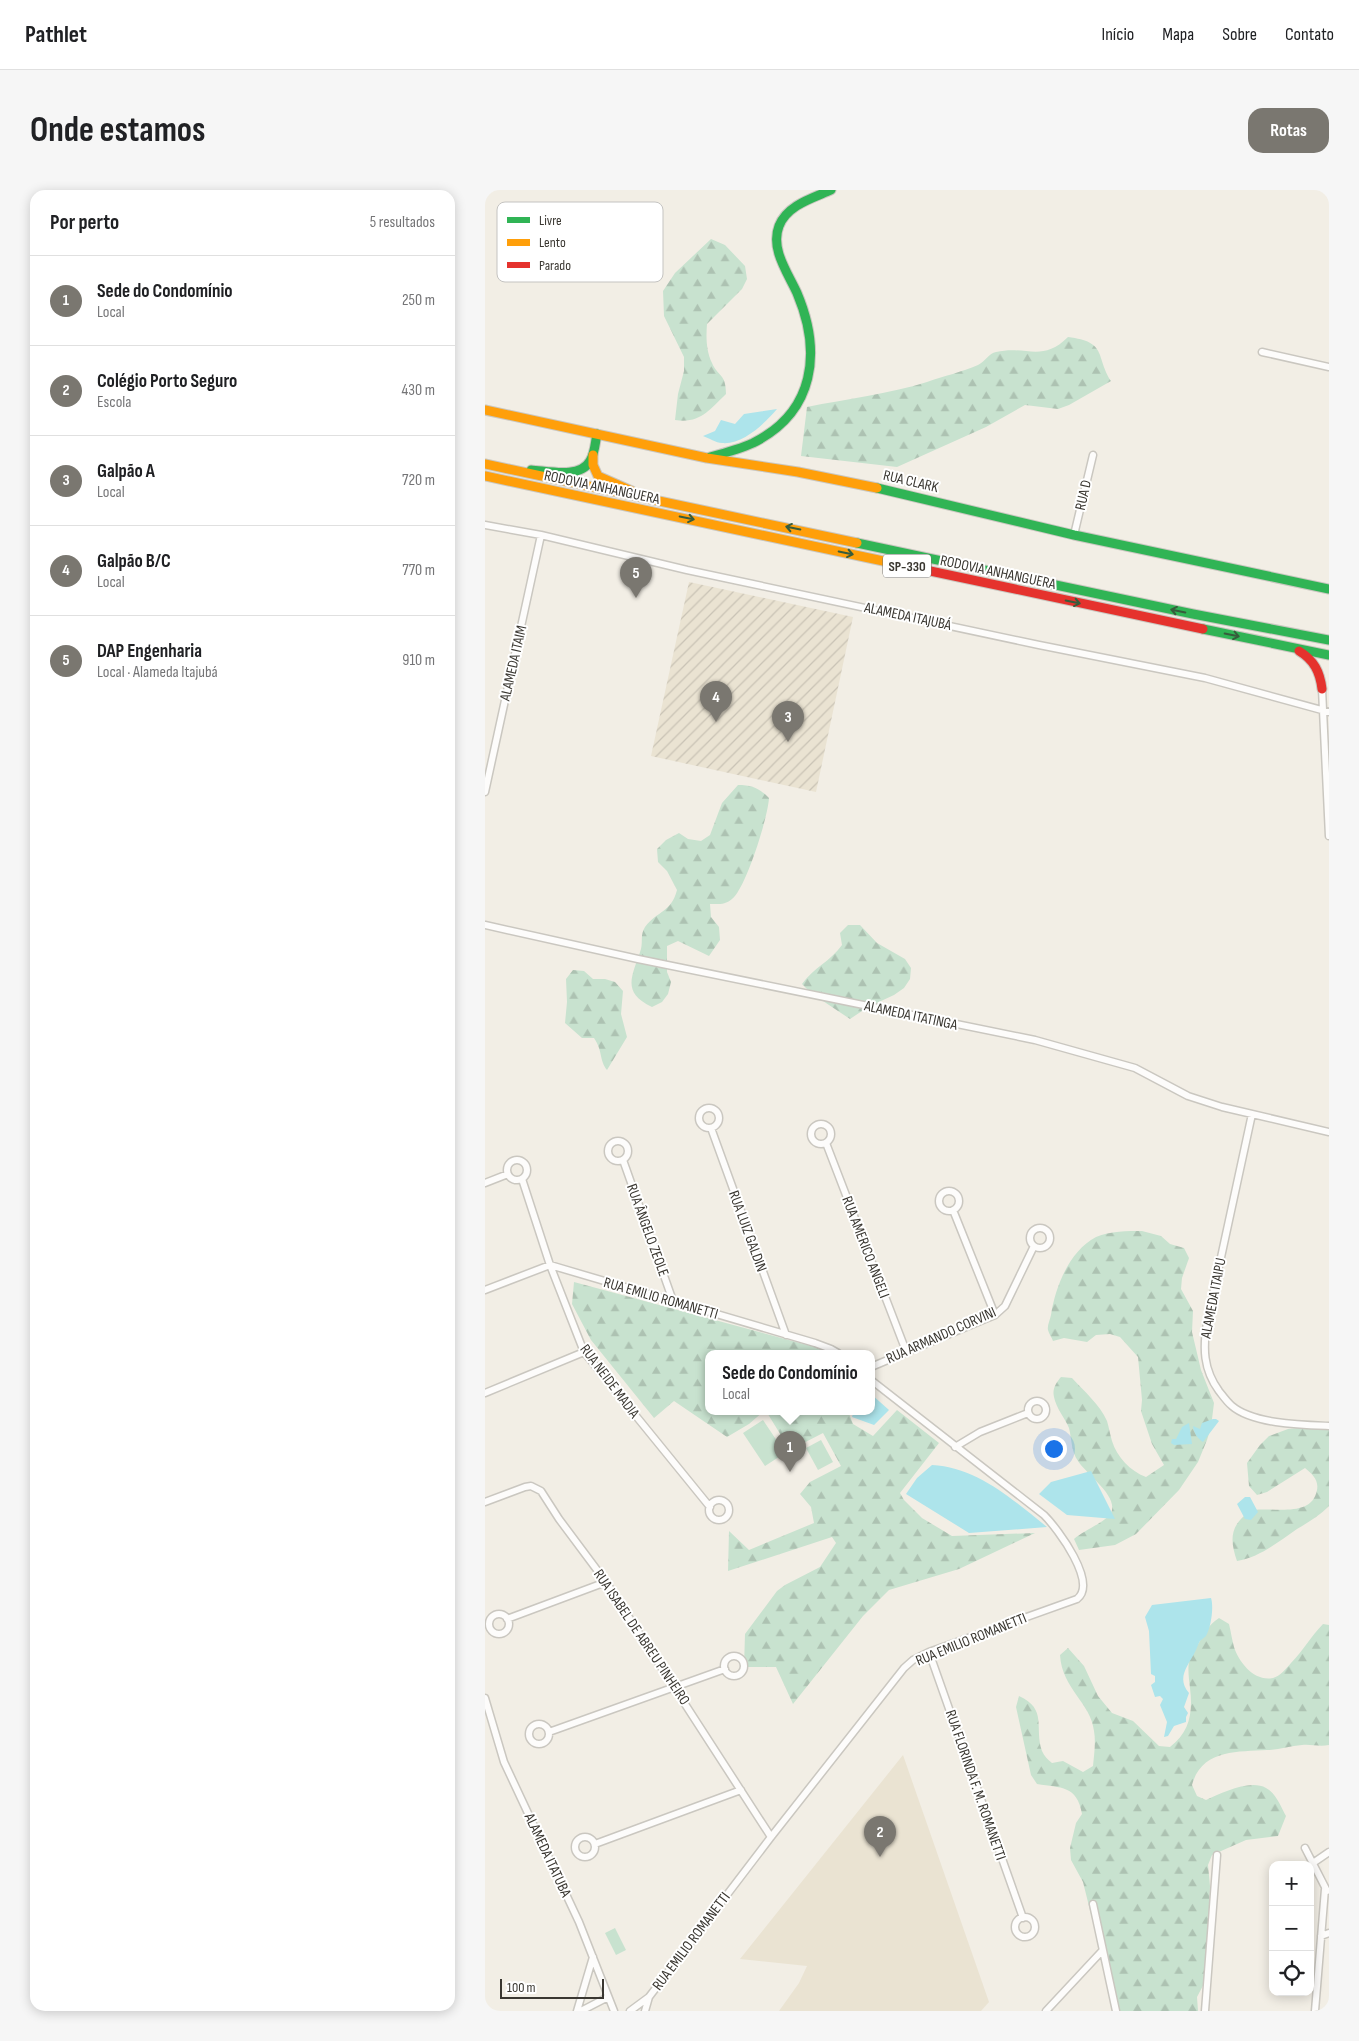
<!DOCTYPE html>
<html lang="pt">
<head>
<meta charset="utf-8">
<style>
  :root { --surface:#fff; --page:#f6f6f6; --text:#202124; --muted:#757577; --line:#e0e0e0; --accent:#7a7770 }
  body { margin:0; font-family:"Sofia Sans Condensed",sans-serif; background:var(--page); color:var(--text) }
  .controls { position:absolute; right:15px; bottom:15px; display:grid; overflow:hidden; border-radius:10px; box-shadow:0 2px 12px #0003 }
  .controls button { width:45px; height:45px; display:grid; place-items:center; padding:0; border:0; border-bottom:1px solid var(--line); background:var(--surface); color:var(--text); font:25px sans-serif }
  .scale { position:absolute; left:15px; bottom:12px; width:104px; box-sizing:border-box; padding-left:5px; border:2px solid #3a3731; border-top:0; font-size:14px; line-height:18px; white-space:nowrap; color:#3a3731; -webkit-text-stroke:4px #fff; paint-order:stroke }
  .you { position:absolute; left:568px; top:1258px; width:18px; height:18px; margin:-12px; border:4px solid #fff; border-radius:50%; background:#1a73e8; box-shadow:0 0 0 8px #1a73e833 }
  .badge { display:grid; place-items:center; width:32px; height:32px; border-radius:50%; background:var(--accent); color:#fff; font-size:16px; font-weight:700 }
  .pin { position:absolute; translate:-50% -41px; filter:drop-shadow(0 1px 2px #0008) }
  .pin::after { content:''; position:absolute; top:26px; width:18px; height:15px; background:inherit; clip-path:polygon(0 0,100% 0,50% 100%) }
  .popup { position:absolute; left:220px; top:1160px; width:170px; height:65px; box-sizing:border-box; display:grid; place-content:center; border-radius:10px; background:var(--surface); filter:drop-shadow(0 1px 4px #0005); font-size:16px; white-space:nowrap; color:var(--muted) }
  .popup b { font-size:19px; color:var(--text) }
  .popup::after { content:''; position:absolute; left:50%; top:100%; margin-left:-10px; border:10px solid transparent; border-top-color:var(--surface) }
  .list { margin:0; padding:0; list-style:none }
  h2 { display:flex; justify-content:space-between; align-items:center; height:65px; margin:0; padding:0 20px; font-size:21px }
  h2 small { font-size:16px; font-weight:400; color:var(--muted) }
  .list li { display:grid; grid-template-columns:32px 1fr auto; gap:15px; align-items:center; box-sizing:border-box; height:90px; padding:0 20px; border-top:1px solid var(--line) }
  .list b { display:block; font-size:19px; white-space:nowrap }
  .list p { margin:0; font-size:16px; white-space:nowrap; color:var(--muted) }
  .list em { font-size:16px; font-style:normal; color:var(--muted) }
  .icon { flex:none; width:28px; height:28px; fill:none; stroke:currentColor; stroke-width:2; stroke-linecap:round; stroke-linejoin:round }
  .map { position:relative; flex:none; width:844px; height:1821px; overflow:hidden; border-radius:15px }
  header { display:flex; align-items:center; gap:30px; box-sizing:border-box; height:70px; padding:0 25px; background:var(--surface); border-bottom:1px solid var(--line) }
  header strong { font-size:24px }
  nav { display:flex; gap:28px; margin-inline-start:auto; font-size:18px }
  .intro { display:flex; align-items:center; justify-content:space-between; box-sizing:border-box; height:120px; padding:0 30px }
  h1 { margin:0; font-size:35px }
  .button { padding:12px 22px; border-radius:15px; background:var(--accent); color:#fff; font-size:18px; font-weight:700 }
  main { display:flex; gap:30px; padding:0 30px }
  aside { flex:1; background:var(--surface); border-radius:15px; box-shadow:0 2px 12px #0003 }
  .map>svg:first-child { display:block }
</style>
</head>
<body>
<header>
<strong>Pathlet</strong>
<nav><a>Início</a><a>Mapa</a><a>Sobre</a><a>Contato</a></nav>
</header>
<div class="intro"><h1>Onde estamos</h1><a class="button">Rotas</a></div>
<main>
<aside>
<h2>Por perto<small>5 resultados</small></h2>
<ul class="list">
<li><span class="badge">1</span><div><b>Sede do Condomínio</b><p>Local</p></div><em>250 m</em></li>
<li><span class="badge">2</span><div><b>Colégio Porto Seguro</b><p>Escola</p></div><em>430 m</em></li>
<li><span class="badge">3</span><div><b>Galpão A</b><p>Local</p></div><em>720 m</em></li>
<li><span class="badge">4</span><div><b>Galpão B/C</b><p>Local</p></div><em>770 m</em></li>
<li><span class="badge">5</span><div><b>DAP Engenharia</b><p>Local · Alameda Itajubá</p></div><em>910 m</em></li>
</ul>
</aside>
<div class="map">
<svg width="844" height="1821" viewBox="0 0 844 1821">
  <defs>
    <pattern id="industrial-furrows" width="10" height="10" patternUnits="userSpaceOnUse" patternTransform="scale(1.25)"><rect width="10" height="10" fill="#eae3d2"/><path d="M-1 1l2-2M0 10L10 0M9 11l2-2" fill="none" stroke="#c9c3b5"/></pattern>
    <pattern id="forest-firs" width="22" height="20" patternUnits="userSpaceOnUse" patternTransform="scale(1.25)"><rect width="22" height="20" fill="#c8e2cf"/><path d="M5 1l3.5 6h-7zM16 11l3.5 6h-7z" fill="#adc2b2"/></pattern>
  </defs>
  <rect width="100%" height="100%" fill="#f2eee5"/>
  <path fill="#eae3d2" d="M418 1565 504 1812 496 1821H294L314 1793 322 1776 255 1769Z"/>
  <path fill="url(#industrial-furrows)" d="M204 392 368 427 331 602 166 566Z"/>
  <path fill="#c8e2cf" d="M278 1230 300 1263 280 1276 258 1243Z
    M336 1250 348 1272 333 1280 321 1258Z
    M130 1738 141 1760 131 1765 120 1743Z"/>
  <path fill="url(#forest-firs)" d="M226 49 240 55 260 76 262 89 257 99 222 134C221 146 221 161 227 173 233 187 241 183 241 204 224 220 215 234 190 230L193 204 199 181V167L179 126 178 101 190 83Z
    M583 147C623 152 610 166 626 191L584 215 573 219 540 215 501 237 412 277 316 266 322 217C361 209 404 204 442 192 459 186 477 182 493 175 500 172 504 163 511 162 541 155 557 173 583 147Z
    M253 595C267 595 274 598 284 608 283 627 261 698 247 709 240 715 234 714 225 714L226 727 234 737 235 750 224 766 193 751 182 756V782L186 792 183 804 177 812 167 817C135 802 148 785 156 759 158 751 155 745 160 737 173 720 186 723 192 700L182 681 173 672 172 659 181 650 194 643 203 649 216 651 225 645 237 613Z
    M363 735H375L392 753 420 769 426 778 425 789 419 798 409 805 383 817 365 829 326 803 317 794C328 778 346 771 357 755L355 743Z
    M88 780 99 781 108 789H120L130 792 138 801 136 824 142 847 122 880C114 870 118 861 109 848H97L80 833 82 812 81 789Z
    M657 1041 676 1046 685 1054 699 1058 704 1068 697 1088 696 1099 708 1121 707 1142 716 1180 729 1213 726 1237 722 1250 713 1272 694 1300 651 1344 630 1355 594 1360 589 1349C599 1340 621 1332 626 1323 634 1306 602 1285 593 1271 586 1261 587 1250 584 1238 580 1228 571 1218 569 1207 567 1199 571 1193 576 1187L587 1188C599 1201 615 1215 622 1231 624 1238 625 1244 627 1251 632 1267 645 1281 661 1287L679 1275 667 1254 656 1221 657 1210 653 1167 635 1147 625 1144 611 1145 602 1152 579 1148 568 1151C567 1148 564 1144 563 1140 562 1136 565 1130 566 1125 570 1098 584 1061 611 1047 625 1041 643 1041 657 1041Z
    M89 1092 337 1159 343 1163H224V1221H279L264 1234 242 1247 189 1211 169 1228 106 1150 87 1114Z
    M412 1220 454 1253 415 1303 419 1310 437 1328 467 1346 550 1343 474 1379 404 1400 378 1426 308 1514 291 1477H259L260 1444 292 1401 300 1395 335 1377 351 1353 347 1347 243 1381 244 1341 264 1360 329 1333 326 1317 315 1304 325 1292 356 1276 338 1243 305 1260 281 1221H363L368 1234 388 1246Z
    M844 1235V1316C834 1326 824 1332 812 1339 793 1352 775 1367 752 1371 746 1354 744 1339 759 1326 762 1324 765 1320 769 1320 789 1317 827 1328 832 1300 834 1290 827 1284 820 1278L782 1302 772 1305 764 1296 762 1273 775 1255 784 1246 803 1239Z
    M734 1428 744 1434C746 1442 747 1450 749 1457 754 1473 770 1492 788 1488 795 1486 801 1479 806 1473 818 1461 826 1446 838 1434L844 1435V1555C834 1557 826 1554 817 1555 805 1556 794 1560 782 1560 752 1562 717 1559 707 1595L712 1606 721 1610C737 1603 765 1589 781 1598 791 1603 796 1617 801 1626L793 1646 761 1650 727 1665 723 1675 725 1696 722 1788 712 1807 713 1821H630L598 1692 586 1670 585 1658 591 1633 597 1624C592 1595 576 1598 552 1594L546 1585 531 1517 534 1506C563 1519 549 1538 557 1561 559 1566 563 1570 567 1573L578 1571 598 1582 608 1576C609 1565 611 1552 609 1541 606 1513 577 1499 575 1465L583 1458 599 1476 613 1506 627 1523 648 1531 674 1556 685 1557C705 1542 708 1522 705 1498 704 1489 702 1477 705 1468 707 1462 712 1456 715 1451 721 1440 724 1435 734 1428Z"/>
  <path fill="#ade4eb" d="M292 219C280 233 258 255 237 253 231 253 224 248 218 246L230 241 236 230 250 234 259 224Z
    M386 1204 404 1220 389 1235 367 1227 369 1221H386Z
    M728 1229H731L734 1231 718 1252C712 1248 709 1243 708 1236L715 1239 717 1233Z
    M704 1233 707 1254 689 1255 686 1253 687 1249H691L697 1237Z
    M447 1275C492 1277 528 1310 562 1337L484 1343 421 1304 432 1288Z
    M606 1281 630 1329 582 1325 554 1304 566 1292Z
    M760 1307H765L773 1322 766 1330 760 1329 752 1314Z
    M726 1408C729 1417 726 1437 721 1446 719 1448 717 1449 715 1451 713 1454 712 1458 710 1462 703 1476 691 1488 704 1503L699 1517 703 1523 701 1527V1532L689 1536 683 1546 679 1547 682 1532 675 1515 678 1509 675 1506 670 1507 666 1495 670 1492V1486L666 1484 664 1441 660 1427 667 1415Z"/>
  <g fill="none" stroke-linecap="round" stroke-linejoin="round">
    <g stroke="#cac7c0" stroke-width="9">
      <path id="street" d="M777 162 844 177
        M0 335 56 345 202 380 554 455 720 488 844 522
        M589 345 608 265
        M837 499 844 646
        M0 602 56 345
        M0 735 153 769 550 850 650 878 703 906 737 917 844 942
        M214 928a10 10 0 1 1 20 0a10 10 0 1 1-20 0Z
        M767 924 722 1132C718 1158 718 1179 734 1201 738 1206 742 1212 747 1216 768 1234 817 1235 844 1236
        M326 944a10 10 0 1 1 20 0a10 10 0 1 1-20 0Z
        M226 938 301 1145
        M123 961a10 10 0 1 1 20 0a10 10 0 1 1-20 0Z
        M341 953 421 1161
        M22 980a10 10 0 1 1 20 0a10 10 0 1 1-20 0Z
        M138 970 188 1111
        M37 989 65 1075 99 1162 225 1317
        M0 993 23 984
        M454 1011a10 10 0 1 1 20 0a10 10 0 1 1-20 0Z
        M468 1020 510 1125
        M545 1048a10 10 0 1 1 20 0a10 10 0 1 1-20 0Z
        M0 1100 65 1075 330 1153 346 1159 353 1163
        M386 1177 500 1129 510 1125 520 1116 549 1056
        M0 1203 99 1162
        M543 1220a9 9 0 1 1 18 0a9 9 0 1 1-18 0Z
        M470 1257 495 1242 543 1223
        M224 1320a10 10 0 1 1 20 0a10 10 0 1 1-20 0Z
        M0 1312 40 1297 46 1296 56 1301 74 1329 121 1392 286 1647
        M4 1434a10 10 0 1 1 20 0a10 10 0 1 1-20 0Z
        M22 1429 121 1392
        M444 1462 538 1728
        M239 1476a10 10 0 1 1 20 0a10 10 0 1 1-20 0Z
        M0 1508 19 1572 94 1732 129 1821
        M44 1544a10 10 0 1 1 20 0a10 10 0 1 1-20 0Z
        M64 1542 240 1479
        M90 1657a10 10 0 1 1 20 0a10 10 0 1 1-20 0Z
        M110 1654 256 1600
        M820 1658 842 1701
        M828 1673 844 1662
        M608 1714 631 1821
        M530 1737a10 10 0 1 1 20 0a10 10 0 1 1-20 0Z
        M836 1746 844 1743
        M92 1821 108 1767
        M96 1821 123 1807
        M145 1821 164 1807 286 1647 419 1478 428 1470 444 1462 592 1409C613 1393 573 1339 559 1325L386 1190
        M160 1821 164 1807
        M561 1821 617 1761
        M720 1821 732 1665
        M830 1821 840 1699"/>
    </g>
    <g stroke="#cac7c0" stroke-width="11">
      <path id="fast" d="M225 267C240 263 255 259 268 253 330 222 337 162 312 103 303 83 285 59 294 36 302 15 328 8 346 0
        M46 280C63 281 95 289 105 271 110 263 110 253 112 244
        M392 298 589 345 844 399
        M372 353 708 424 844 450
        M718 439 844 465"/>
    </g>
    <g stroke="#cac7c0" stroke-width="11">
      <path id="slow" d="M0 220 222 268 313 282 392 298
        M108 265V275L113 286 147 301
        M0 274 372 353
        M0 286 417 375"/>
    </g>
    <g stroke="#cac7c0" stroke-width="11">
      <path id="jam" d="M417 375 718 439
        M814 461C829 470 835 482 837 499"/>
    </g>
    <use href="#street" stroke="#fdfcfb" stroke-width="6"/>
    <use href="#fast" stroke="#30b455" stroke-width="9"/>
    <use href="#slow" stroke="#ff9f0a" stroke-width="9"/>
    <use href="#jam" stroke="#e5322d" stroke-width="9"/>
  </g>
  <defs><path id="oneway-shaft" d="M-6 0H5M1.5-3L5.5 0L1.5 3" fill="none" stroke-width="1.6" stroke-linecap="round" stroke-linejoin="round" transform="scale(1.25)"/></defs>
  <g stroke="#375c3c">
    <use href="#oneway-shaft" transform="translate(202 328) rotate(12)"/>
    <use href="#oneway-shaft" transform="translate(308 338) rotate(-168)"/>
    <use href="#oneway-shaft" transform="translate(361 363) rotate(12)"/>
    <use href="#oneway-shaft" transform="translate(588 412) rotate(12)"/>
    <use href="#oneway-shaft" transform="translate(693 421) rotate(-168)"/>
    <use href="#oneway-shaft" transform="translate(747 445) rotate(11)"/>
  </g>
  <g text-anchor="middle" stroke-width="4" stroke-linejoin="round" paint-order="stroke">
    <rect fill="#fff" stroke="#75736f" stroke-width="1" x="398" y="364.5" width="48" height="23" rx="4"/>
    <g font-size="14" font-weight="bold" fill="#3a3731">
      <text x="422" y="381">SP-330</text>
    </g>
    <g font-size="15" fill="#3a3731" stroke="#fff">
      <text transform="translate(426 291) rotate(13)" y="5">RUA CLARK</text>
      <text transform="translate(117 297) rotate(12)" y="5">RODOVIA ANHANGUERA</text>
      <text transform="translate(598 305) rotate(-77)" y="5">RUA D</text>
      <text transform="translate(513 382) rotate(12)" y="5">RODOVIA ANHANGUERA</text>
      <text transform="translate(423 426) rotate(12)" y="5">ALAMEDA ITAJUBÁ</text>
      <text transform="translate(28 473) rotate(-77)" y="5">ALAMEDA ITAIM</text>
      <text transform="translate(426 825) rotate(12)" y="5">ALAMEDA ITATINGA</text>
      <text transform="translate(163 1040) rotate(70)" y="5">RUA ÂNGELO ZEOLE</text>
      <text transform="translate(263 1041) rotate(70)" y="5">RUA LUIZ GALDIN</text>
      <text transform="translate(381 1057) rotate(69)" y="5">RUA AMERICO ANGELI</text>
      <text transform="translate(176 1108) rotate(16)" y="5">RUA EMILIO ROMANETTI</text>
      <text transform="translate(728 1108) rotate(-79)" y="5">ALAMEDA ITAIPU</text>
      <text transform="translate(456 1145) rotate(-24)" y="5">RUA ARMANDO CORVINI</text>
      <text transform="translate(125 1191) rotate(53)" y="5">RUA NEIDE MADIA</text>
      <text transform="translate(157 1447) rotate(56)" y="5">RUA ISABEL DE ABREU PINHEIRO</text>
      <text transform="translate(486 1449) rotate(-22)" y="5">RUA EMILIO ROMANETTI</text>
      <text transform="translate(491 1595) rotate(71)" y="5">RUA FLORINDA F. M. ROMANETTI</text>
      <text transform="translate(63 1665) rotate(65)" y="5">ALAMEDA ITATUBA</text>
      <text transform="translate(206 1751) rotate(-53)" y="5">RUA EMILIO ROMANETTI</text>
    </g>
  </g>
  <rect x="12" y="12" width="166" height="80" rx="8" fill="#fff" stroke="#c4c3c1" stroke-width="1"/>
  <rect x="22" y="27" width="23" height="6" fill="#30b455"/>
  <rect x="22" y="49" width="23" height="7" fill="#ff9f0a"/>
  <rect x="22" y="72" width="23" height="6" fill="#e5322d"/>
  <g font-size="14" fill="#3a3731">
    <text x="54" y="35">Livre</text>
    <text x="54" y="57">Lento</text>
    <text x="54" y="80">Parado</text>
  </g>
</svg>
<div class="controls">
<button>+</button>
<button>−</button>
<button><svg class="icon" aria-label="locate" viewBox="0 0 24 24"><circle cx="12" cy="12" r="6"/><path d="M12 2v4M12 18v4M2 12h4M18 12h4"/></svg></button>
</div>
<div class="scale">100 m</div>
<div class="you"></div>
<div class="pin badge" style="left:305px;top:1282px">1</div>
<div class="popup"><b>Sede do Condomínio</b>Local</div>
<div class="pin badge" style="left:395px;top:1667px">2</div>
<div class="pin badge" style="left:303px;top:552px">3</div>
<div class="pin badge" style="left:231px;top:532px">4</div>
<div class="pin badge" style="left:151px;top:408px">5</div>
</div>
</main>
</body>
</html>
